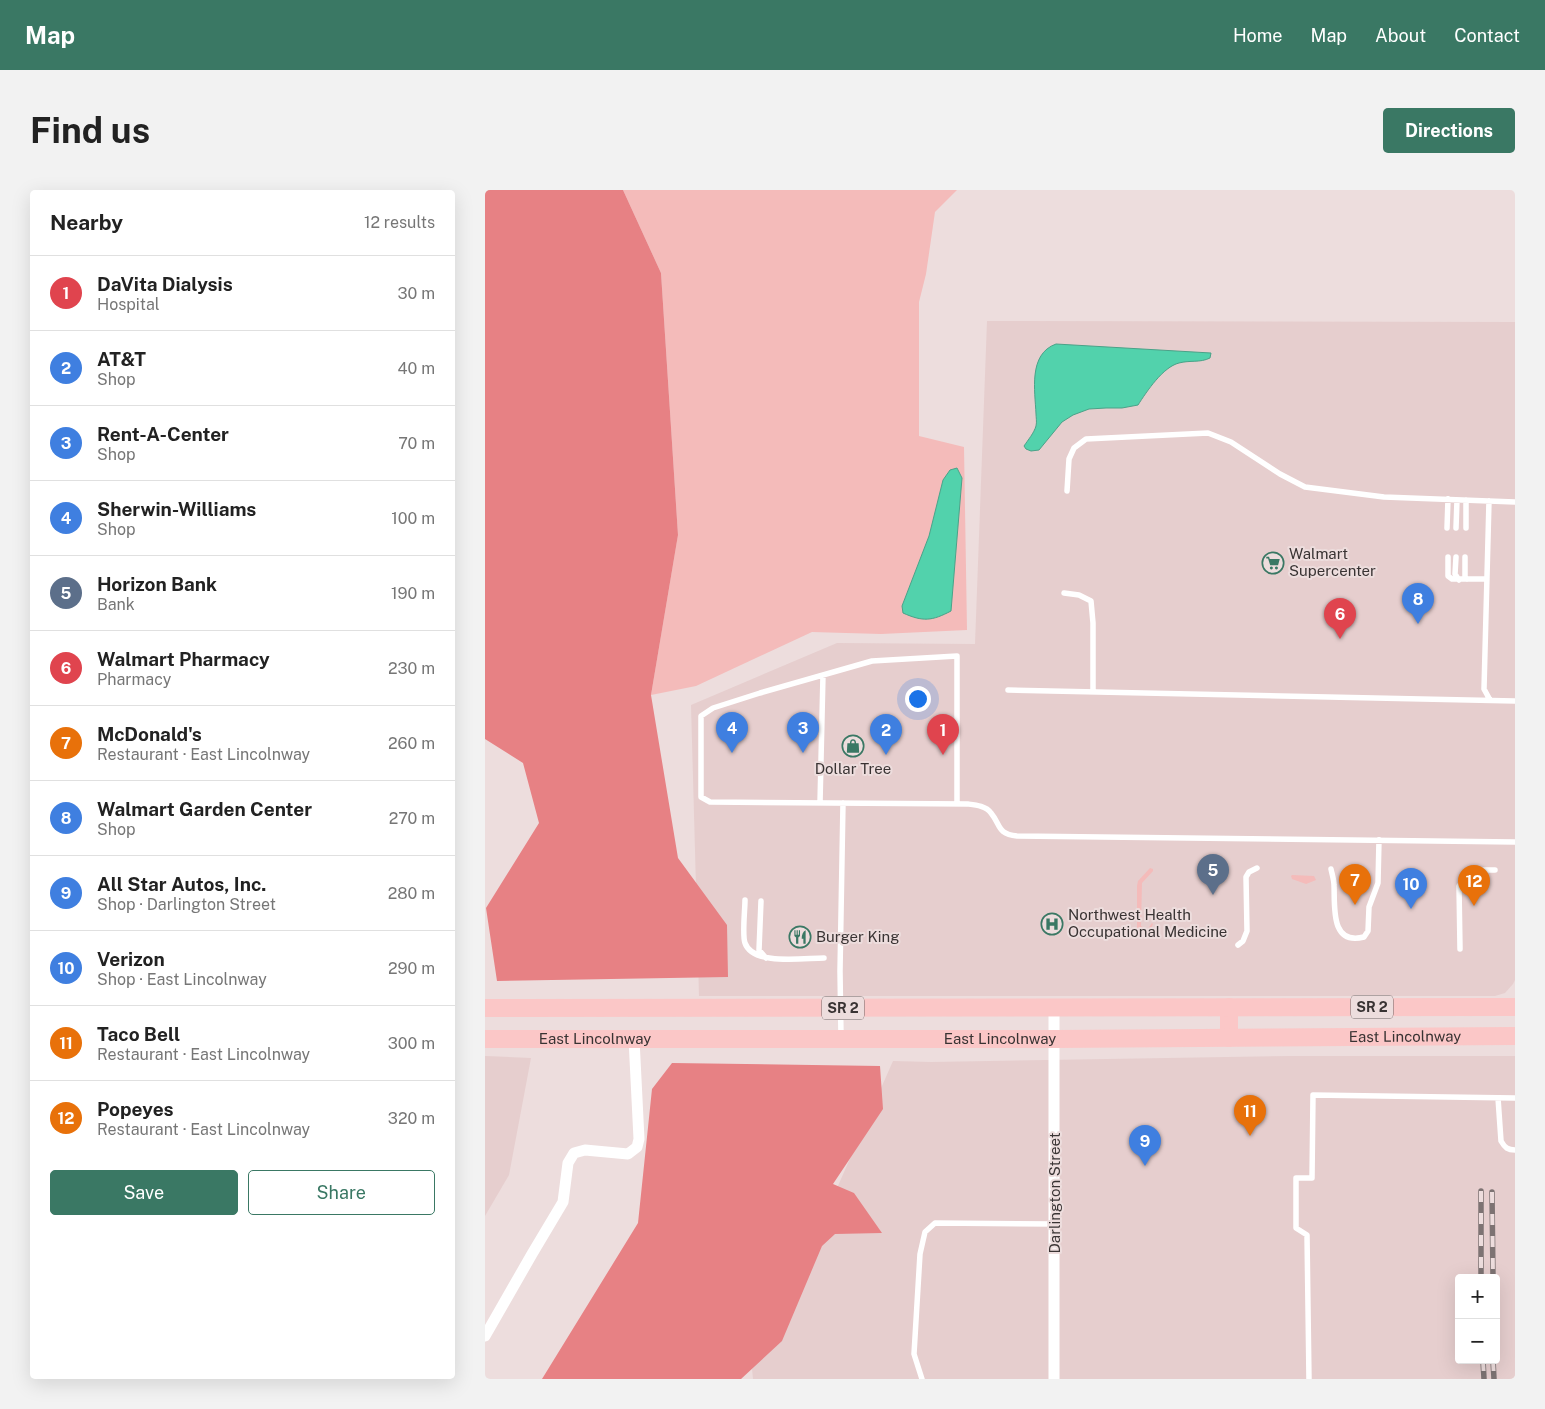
<!DOCTYPE html>
<html lang="en">
<head>
<meta charset="utf-8">
<style>
  :root { --surface:#fff; --page:#f2f2f2; --text:#222; --muted:#767676; --line:#e0e0e0; --accent:#3a7864 }
  body { margin:0; font-family:"Public Sans",sans-serif; background:var(--page); color:var(--text) }
  .controls { position:absolute; right:15px; bottom:15px; display:grid; overflow:hidden; border-radius:5px; box-shadow:0 5px 20px #0002 }
  .controls button { width:45px; height:45px; display:grid; place-items:center; padding:0; border:0; border-bottom:1px solid var(--line); background:var(--surface); color:var(--text); font:25px sans-serif }
  .you { position:absolute; left:432px; top:508px; width:18px; height:18px; margin:-12px; border:4px solid #fff; border-radius:50%; background:#1a73e8; box-shadow:0 0 0 8px #1a73e833 }
  .badge { display:grid; place-items:center; width:32px; height:32px; border-radius:50%; background:var(--accent); color:#fff; font-size:16px; font-weight:700 }
  .pin { position:absolute; translate:-50% -41px; filter:drop-shadow(0 1px 2px #0008) }
  .pin::after { content:''; position:absolute; top:26px; width:18px; height:15px; background:inherit; clip-path:polygon(0 0,100% 0,50% 100%) }
  .list { margin:0; padding:0; list-style:none }
  h2 { display:flex; justify-content:space-between; align-items:center; height:65px; margin:0; padding:0 20px; font-size:21px }
  h2 small { font-size:16px; font-weight:400; color:var(--muted) }
  .list li { display:grid; grid-template-columns:32px 1fr auto; gap:15px; align-items:center; box-sizing:border-box; height:75px; padding:0 20px; border-top:1px solid var(--line) }
  .list b { display:block; font-size:19px; white-space:nowrap }
  .list p { margin:0; font-size:16px; white-space:nowrap; color:var(--muted) }
  .list em { font-size:16px; font-style:normal; color:var(--muted) }
  .actions { display:flex; gap:10px; padding:15px 20px }
  .actions a { flex:1; padding:11px 0; border:1px solid var(--accent); border-radius:5px; text-align:center; font-size:18px; color:var(--accent) }
  .actions .main { background:var(--accent); color:#fff }
  .map { position:relative; flex:none; width:1030px; height:1189px; overflow:hidden; border-radius:5px }
  header { display:flex; align-items:center; gap:30px; box-sizing:border-box; height:70px; padding:0 25px; background:var(--accent); color:#fff }
  header strong { font-size:24px }
  nav { display:flex; gap:28px; margin-inline-start:auto; font-size:18px }
  .intro { display:flex; align-items:center; justify-content:space-between; box-sizing:border-box; height:120px; padding:0 30px }
  h1 { margin:0; font-size:35px }
  .button { padding:12px 22px; border-radius:5px; background:var(--accent); color:#fff; font-size:18px; font-weight:700 }
  main { display:flex; gap:30px; padding:0 30px }
  aside { flex:1; background:var(--surface); border-radius:5px; box-shadow:0 5px 20px #0002 }
  .map>svg:first-child { display:block }
</style>
</head>
<body>
<header>
<strong>Map</strong>
<nav><a>Home</a><a>Map</a><a>About</a><a>Contact</a></nav>
</header>
<div class="intro"><h1>Find us</h1><a class="button">Directions</a></div>
<main>
<aside>
<h2>Nearby<small>12 results</small></h2>
<ul class="list">
<li><span class="badge" style="background:#e0444e">1</span><div><b>DaVita Dialysis</b><p>Hospital</p></div><em>30 m</em></li>
<li><span class="badge" style="background:#3f7fe0">2</span><div><b>AT&amp;T</b><p>Shop</p></div><em>40 m</em></li>
<li><span class="badge" style="background:#3f7fe0">3</span><div><b>Rent-A-Center</b><p>Shop</p></div><em>70 m</em></li>
<li><span class="badge" style="background:#3f7fe0">4</span><div><b>Sherwin-Williams</b><p>Shop</p></div><em>100 m</em></li>
<li><span class="badge" style="background:#5c6f8a">5</span><div><b>Horizon Bank</b><p>Bank</p></div><em>190 m</em></li>
<li><span class="badge" style="background:#e0444e">6</span><div><b>Walmart Pharmacy</b><p>Pharmacy</p></div><em>230 m</em></li>
<li><span class="badge" style="background:#e8710a">7</span><div><b>McDonald's</b><p>Restaurant · East Lincolnway</p></div><em>260 m</em></li>
<li><span class="badge" style="background:#3f7fe0">8</span><div><b>Walmart Garden Center</b><p>Shop</p></div><em>270 m</em></li>
<li><span class="badge" style="background:#3f7fe0">9</span><div><b>All Star Autos, Inc.</b><p>Shop · Darlington Street</p></div><em>280 m</em></li>
<li><span class="badge" style="background:#3f7fe0">10</span><div><b>Verizon</b><p>Shop · East Lincolnway</p></div><em>290 m</em></li>
<li><span class="badge" style="background:#e8710a">11</span><div><b>Taco Bell</b><p>Restaurant · East Lincolnway</p></div><em>300 m</em></li>
<li><span class="badge" style="background:#e8710a">12</span><div><b>Popeyes</b><p>Restaurant · East Lincolnway</p></div><em>320 m</em></li>
</ul>
<div class="actions"><a class="main">Save</a><a>Share</a></div>
</aside>
<div class="map">
<svg width="1030" height="1189" viewBox="0 0 1030 1189">
  <rect width="100%" height="100%" fill="#eddddd"/>
  <path fill="#e6cece" fill-rule="evenodd" d="M502 131 1030 132V790L1028 794 1020 803 1010 806H214L206 515 352 453 490 454Z
    M0 866 46 868 24 985 0 1026Z
    M805 866H1030V1189H268L267 1179 341 1023 408 871 446 872ZM974 1088H1011V1170H974Z"/>
  <path fill="#f4bbba" fill-rule="evenodd" d="M138 0H472L450 22 441 84 434 112V246L479 257 482 440 396 444 327 442 211 496 166 505 193 345 176 83ZM472 278 477 288 466 421 417 416 444 346 458 290Z
    M665 678 668 679V681L657 693 656 736 662 740 667 733 668 734 665 741 658 742 652 738V696L653 691Z
    M807 685 829 686 831 690 821 694 807 689 806 686Z"/>
  <path fill="#e78184" d="M0 0H138L176 83 193 345 166 505 193 668 242 735 243 787 12 791 1 718 54 633 38 573 0 549Z
    M187 873 395 876 398 919 348 994 369 1003 397 1043 350 1044 337 1056 297 1151 256 1189H57L153 1033 167 899Z"/>
  <path fill="#52d2ac" stroke="#4aa288" d="M571 154 726 163 725 168C715 173 705 170 694 173 678 177 662 201 653 215L637 218H621L604 219 588 225 577 232 554 260 546 261 541 259 539 256C543 250 549 243 551 236 552 232 551 227 551 224 550 201 543 164 571 154Z
    M472 278 477 288 466 421C447 431 438 432 418 423L417 416 444 346 458 290 465 280Z"/>
  <g fill="none" stroke-linecap="round" stroke-linejoin="round">
    <path stroke="#fff" stroke-width="5.5" d="M582 301 584 269 589 258 601 249 723 243 746 252 795 284 820 297 899 307 1030 312
      M1004 311 999 499 1005 510
      M962 338 963 309
      M971 338 972 310
      M981 338V310
      M963 367V386L967 389H1002
      M971 367 970 384 974 390
      M980 367V387L982 389
      M579 403 594 405 606 411 608 433V502
      M523 500 1030 511
      M335 613 338 485
      M472 614V466L387 471 275 503 228 518 216 526V607L225 612 483 614C491 615 501 616 506 623 516 635 512 644 532 646L1030 652
      M846 679C847 684 849 690 849 695 850 716 845 756 879 747L883 741 884 717 893 693 894 650
      M260 710C260 720 257 745 260 753 268 776 318 768 339 768
      M276 711 274 760 281 768
      M753 755 758 751 762 741 761 687 764 682 772 678
      M975 759 974 696 981 686 988 680H1010
      M356 846 355 781 358 613
      M1013 908 1016 951C1020 958 1023 960 1030 960
      M437 1189 429 1164 435 1064 440 1042 450 1033 570 1034
      M824 1189 822 1045 811 1038V988H827L828 905 1030 908"/>
    <path stroke="#fff" stroke-width="11" d="M0 1146 47 1064 78 1012 83 973 89 963 100 960 143 964 152 957 154 949 149 849
      M569 1189V817"/>
    <g stroke="#fbc7c7" stroke-width="18">
      <path d="M744 817V848"/>
      <path d="M0 818 1030 817"/>
      <path id="s1" d="M0 849H570L1030 846"/>
    </g>
    <g stroke="#7d7373" stroke-width="5.5">
      <path id="rail" d="M996 1001V1088
        M1007 1002 1008 1088
        M998 1170 999 1189
        M1008 1170 1009 1189"/>
    </g>
    <use href="#rail" stroke="#eddddd" stroke-width="4" stroke-dasharray="11" stroke-linecap="butt"/>
  </g>
  <defs>
    <g id="supermarket-ring" transform="scale(1.125)"><circle r="9.5" fill="#eddddd" stroke="#3a7864" stroke-width="1.5"/><path d="M-6-5.5h2.5l.6 2H6L4.5 2H-2.5L-4.4-4H-6ZM-1.5 3.2a1.3 1.3 0 1 0 .1 0ZM3 3.2a1.3 1.3 0 1 0 .1 0Z" fill="#3a7864"/></g>
    <g id="shop-ring" transform="scale(1.125)"><circle r="9.5" fill="#eddddd" stroke="#3a7864" stroke-width="1.5"/><path d="M-5-2.5h2.3a2.7 3.5 0 0 1 5.4 0H5L5.5 6h-11ZM-1.5-2.5h3a1.5 2.3 0 0 0-3 0Z" fill="#3a7864"/></g>
    <g id="hospital-ring" transform="scale(1.125)"><circle r="9.5" fill="#eddddd" stroke="#3a7864" stroke-width="1.5"/><path d="M-5-5h3v3.5h4V-5h3V5h-3V1.5h-4V5h-3Z" fill="#3a7864"/></g>
    <g id="restaurant-ring" transform="scale(1.125)"><circle r="9.5" fill="#eddddd" stroke="#3a7864" stroke-width="1.5"/><path d="M-5-6h1v4h1v-4h1v4h1v-4h1v5L-1.5 .5V6h-2V.5L-5-1ZM5-6V6H3V1.5H1.5Q1.5-4 5-6Z" fill="#3a7864"/></g>
  </defs>
  <g fill-rule="evenodd">
    <use href="#supermarket-ring" x="788" y="373"/>
    <use href="#shop-ring" x="368" y="556"/>
    <use href="#hospital-ring" x="567" y="734"/>
    <use href="#restaurant-ring" x="315" y="747"/>
  </g>
  <g text-anchor="middle" stroke-width="4" stroke-linejoin="round" paint-order="stroke">
    <g fill="#eddddd" stroke="#6f6666" stroke-width="1">
      <rect x="866" y="805.5" width="42" height="23" rx="4"/>
      <rect x="337" y="806.5" width="42" height="23" rx="4"/>
    </g>
    <g font-size="14" font-weight="bold" fill="#393333">
      <text x="887" y="822">SR 2</text>
      <text x="358" y="823">SR 2</text>
    </g>
    <g font-size="15" fill="#393333" stroke="#eddddd" text-anchor="start">
      <text x="804" y="369">Walmart<tspan x="804" dy="17">Supercenter</tspan></text>
      <text x="368" y="584" text-anchor="middle">Dollar Tree</text>
      <text x="583" y="730">Northwest Health<tspan x="583" dy="17">Occupational Medicine</tspan></text>
      <text x="331" y="752">Burger King</text>
    </g>
    <g font-size="15" fill="#393333" stroke="#eddddd">
      <text dy="5" stroke="none"><textPath href="#s1" startOffset="920">East Lincolnway</textPath></text>
      <text dy="5" stroke="none"><textPath href="#s1" startOffset="110">East Lincolnway</textPath></text>
      <text dy="5" stroke="none"><textPath href="#s1" startOffset="515">East Lincolnway</textPath></text>
      <text transform="translate(570 1003) rotate(-90)" y="5">Darlington Street</text>
    </g>
  </g>
</svg>
<div class="controls">
<button>+</button>
<button>−</button>
</div>
<div class="you"></div>
<div class="pin badge" style="left:458px;top:565px;background:#e0444e">1</div>
<div class="pin badge" style="left:401px;top:565px;background:#3f7fe0">2</div>
<div class="pin badge" style="left:318px;top:563px;background:#3f7fe0">3</div>
<div class="pin badge" style="left:247px;top:563px;background:#3f7fe0">4</div>
<div class="pin badge" style="left:728px;top:705px;background:#5c6f8a">5</div>
<div class="pin badge" style="left:855px;top:449px;background:#e0444e">6</div>
<div class="pin badge" style="left:870px;top:715px;background:#e8710a">7</div>
<div class="pin badge" style="left:933px;top:434px;background:#3f7fe0">8</div>
<div class="pin badge" style="left:660px;top:976px;background:#3f7fe0">9</div>
<div class="pin badge" style="left:926px;top:719px;background:#3f7fe0">10</div>
<div class="pin badge" style="left:765px;top:946px;background:#e8710a">11</div>
<div class="pin badge" style="left:989px;top:716px;background:#e8710a">12</div>
</div>
</main>
</body>
</html>
